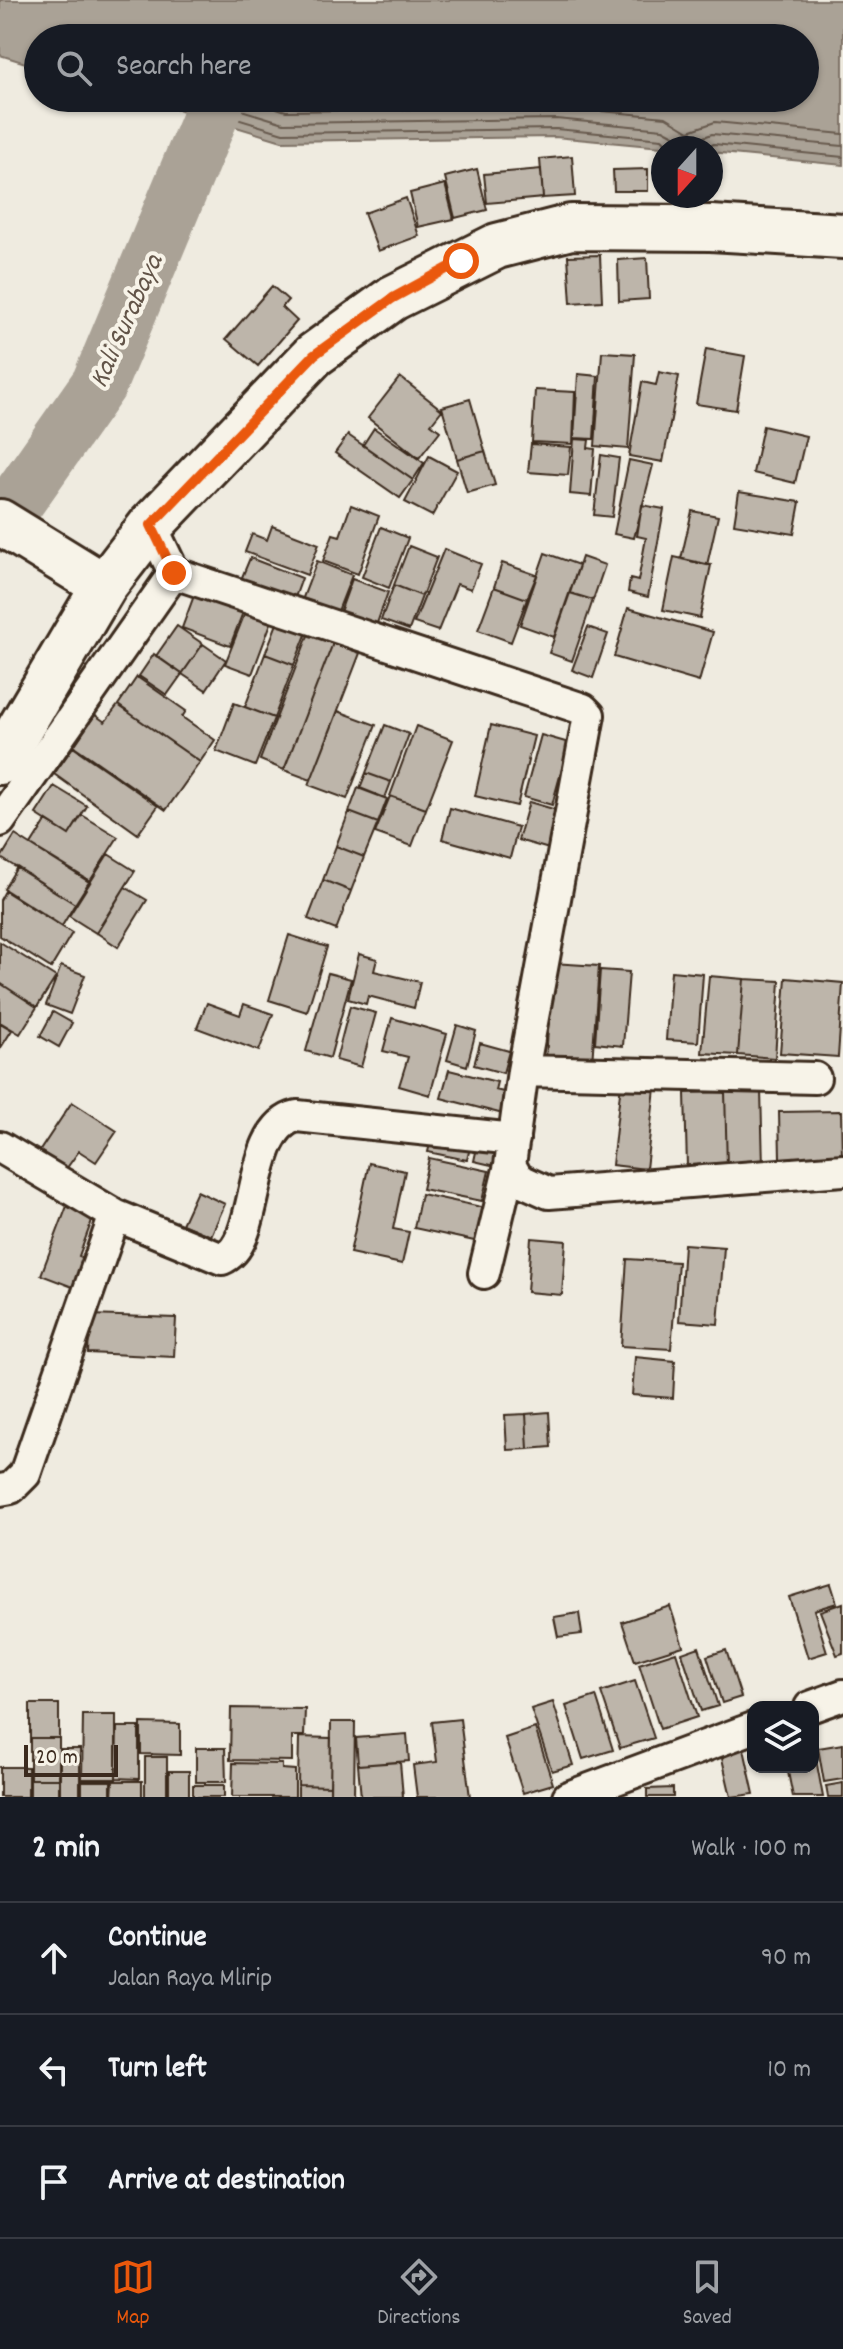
<!DOCTYPE html>
<html lang="en">
<head>
<meta charset="utf-8">
<style>
  :root { --surface:#171b24; --page:#242831; --text:#f1f3f6; --muted:#9ea1a6; --line:#363941; --accent:#ea580c }
  body { margin:0; font-family:Dekko,sans-serif; background:var(--page); color:var(--text) }
  .controls { position:absolute; right:24px; bottom:24px; display:grid; overflow:hidden; border-radius:16px; box-shadow:0 2px 6px #0004 }
  .controls button { width:72px; height:72px; display:grid; place-items:center; padding:0; border:0; border-bottom:2px solid var(--line); background:var(--surface); color:var(--text); font:40px sans-serif }
  .compass { position:absolute; left:651px; top:136px; width:72px; height:72px; border-radius:50%; background:var(--surface); box-shadow:0 2px 6px #0004; rotate:201deg }
  .scale { position:absolute; left:24px; bottom:20px; width:94px; box-sizing:border-box; padding-left:8px; border:4px solid #3b2a1e; border-top:0; font-size:22px; line-height:28px; white-space:nowrap; color:#3b2a1e; -webkit-text-stroke:6px #f7f3e8; paint-order:stroke }
  .stop { position:absolute; width:24px; height:24px; margin:-18px; border:6px solid #ea580c; border-radius:50%; background:#fff }
  .stop.end { background:#ea580c; border-color:#fff; box-shadow:0 2px 8px #0008 }
  .list { margin:0; padding:0; list-style:none }
  h2 { display:flex; justify-content:space-between; align-items:center; height:104px; margin:0; padding:0 32px; font-size:34px }
  h2 small { font-size:26px; font-weight:400; color:var(--muted) }
  .list li { display:grid; grid-template-columns:52px 1fr auto; gap:24px; align-items:center; box-sizing:border-box; height:112px; padding:0 32px; border-top:2px solid var(--line) }
  .list b { display:block; font-size:30px; white-space:nowrap }
  .list p { margin:0; font-size:26px; white-space:nowrap; color:var(--muted) }
  .list em { font-size:26px; font-style:normal; color:var(--muted) }
  .icon { flex:none; width:44px; height:44px; fill:none; stroke:currentColor; stroke-width:2; stroke-linecap:round; stroke-linejoin:round }
  .map { position:relative; flex:none; width:843px; height:1797px; overflow:hidden }
  .search { position:absolute; background:var(--surface); box-shadow:0 2px 6px #0004; left:24px; right:24px; top:24px; height:88px; display:flex; align-items:center; gap:20px; box-sizing:border-box; padding:0 28px; border-radius:44px; color:var(--muted); font-size:30px }
  .sheet { height:440px; background:var(--surface) }
  nav { display:flex; justify-content:space-around; align-items:center; box-sizing:border-box; height:112px; border-top:2px solid var(--line); background:var(--surface); font-size:22px; color:var(--muted) }
  nav a { display:grid; justify-items:center; gap:4px }
  nav .on { color:var(--accent) }
  .map>svg:first-child { display:block }
</style>
</head>
<body>
<div class="map">
<svg width="843" height="1797" viewBox="0 0 843 1797">
  <rect width="100%" height="100%" fill="#efebe0"/>
  <filter id="ink" filterUnits="userSpaceOnUse"><feTurbulence type="fractalNoise" baseFrequency=".0125" numOctaves="2"/><feDisplacementMap in="SourceGraphic" scale="16" xChannelSelector="R" yChannelSelector="G"/><feConvolveMatrix kernelMatrix="1 2 1 2 8 2 1 2 1" color-interpolation-filters="sRGB"/></filter>
  <g filter="url(#ink)">
    <path fill="#aaa296" stroke="#7e7266" stroke-width="2" d="M0 0H843V165L711 152V148H672L555 137 282 141 141 98H805V38H38V67L0 55Z"/>
    <g fill="none" stroke-linecap="round" stroke-linejoin="round">
      <path stroke="#675a4e" stroke-width="2" d="M168 98 283 133 556 129 662 139 671 148
        M202 98 284 123 556 119 663 129 676 136 681 148
        M244 98 286 111 557 107 666 117 689 131 715 122 843 134
        M694 148 701 138 712 134 843 146
        M705 148 714 144 843 157"/>
      <path stroke="#aaa296" stroke-width="56" d="M0 525 99 384 218 98"/>
    </g>
    <path fill="#bdb5aa" stroke="#3b2a1e" stroke-width="2" d="M572 156 575 196 543 198 540 159Z
      M477 169 487 210 455 218 445 177Z
      M541 169 543 198 487 203 484 174Z
      M648 169V191H614L613 170Z
      M445 184 454 219 418 227 410 193Z
      M406 198 419 236 378 251 364 213Z
      M600 255 602 301 571 303 568 256Z
      M647 258 649 299 619 301 618 260Z
      M272 286 288 300 282 307 297 321 258 366 226 339Z
      M706 349 745 356 736 410 696 404Z
      M602 352 635 354 628 449 595 446Z
      M659 372 679 376 663 462 629 456 642 382 656 385Z
      M578 374 598 376 594 439 574 438Z
      M400 377 442 410 431 424 440 431 419 458 368 418Z
      M535 390 575 392 573 444 532 442Z
      M470 399 485 451 457 459 442 407Z
      M763 426 806 436 795 483 753 473Z
      M374 428 424 463 413 480 363 445Z
      M348 435 413 480 400 498 335 453Z
      M574 439 589 440 588 448 595 449 591 496 570 494Z
      M531 444 571 447 568 475 528 472Z
      M485 451 495 485 467 493 457 459Z
      M601 455 619 458 612 517 594 515Z
      M429 456 457 471 432 516 405 502Z
      M629 460 653 465 634 538 614 534Z
      M739 492 800 502 794 534 734 524Z
      M351 505 379 516 358 574 323 561 333 534 340 536Z
      M642 505 664 509 648 597 628 592 630 579 638 581 646 538 637 536Z
      M692 511 718 516 707 565 681 559Z
      M272 526 319 544 307 575 245 552 252 534 267 540Z
      M381 527 408 538 389 588 362 577Z
      M409 546 437 557 422 596 394 585Z
      M444 549 481 564 471 589 457 584 438 631 414 623Z
      M545 553 579 565 554 637 520 625Z
      M582 557 605 565 593 600 570 593Z
      M674 557 711 565 700 618 663 610Z
      M250 558 302 578 293 603 240 582Z
      M317 561 352 575 336 616 301 603Z
      M502 563 537 575 527 599 494 587Z
      M352 579 388 592 376 626 340 612Z
      M394 585 422 596 409 630 381 620Z
      M494 587 527 599 511 642 478 630Z
      M195 593 243 612 230 646 182 628Z
      M570 593 593 600 572 661 549 653Z
      M628 608 713 632 699 682 614 657Z
      M245 613 271 623 252 674 225 664Z
      M278 621 307 632 294 665 265 654Z
      M177 626 203 644 182 674 156 656Z
      M588 627 608 634 593 678 572 670Z
      M309 633 333 643 284 770 260 760Z
      M333 643 360 653 311 780 284 770Z
      M203 644 226 660 206 690 182 674Z
      M154 654 182 674 167 695 139 676Z
      M265 654 294 665 274 718 245 707Z
      M137 677 186 711 182 717 215 740 200 762 118 705Z
      M234 703 274 718 255 766 216 751Z
      M118 705 200 762 166 810 74 746 95 715 105 722Z
      M338 711 376 725 347 799 309 785Z
      M385 725 409 734 391 782 366 773Z
      M491 725 534 736 517 806 475 796Z
      M416 726 453 740 426 809 390 796Z
      M541 735 569 743 552 805 524 797Z
      M73 747 158 806 138 834 54 774Z
      M366 773 391 782 385 798 360 788Z
      M54 786 87 806 69 835 36 814Z
      M358 788 387 799 378 823 349 812Z
      M390 796 426 809 412 846 375 833Z
      M529 802 567 813 556 851 518 840Z
      M450 808 518 827 510 858 442 839Z
      M349 812 378 823 364 857 336 846Z
      M82 815 118 837 90 881 31 845 46 821 69 835Z
      M15 835 89 882 75 904 1 858Z
      M336 846 364 857 351 891 323 880Z
      M108 854 135 871 96 933 69 916Z
      M17 867 75 904 62 926 4 889Z
      M323 880 351 891 336 930 308 919Z
      M125 887 147 900 118 947 97 933Z
      M5 891 72 933 51 968 0 936V900Z
      M289 935 327 947 307 1012 269 1000Z
      M0 942 56 977 37 1007 0 983Z
      M359 954 377 959 374 971 420 982 414 1008 368 996 366 1004 348 999Z
      M552 963 599 966 592 1064 546 1060Z
      M61 966 85 975 70 1014 46 1005Z
      M600 970 629 972 623 1046 595 1043Z
      M671 971 703 974 698 1042 666 1040Z
      M328 973 351 979 330 1058 306 1051Z
      M709 976 744 979 738 1055 702 1053Z
      M786 978 843 983 838 1057 780 1053Z
      M744 979 780 981 775 1058 738 1055Z
      M0 983 37 1007 20 1034 0 1022Z
      M207 1003 240 1015 244 1004 273 1014 259 1051 197 1028Z
      M350 1006 376 1013 361 1067 336 1060Z
      M53 1012 72 1023 59 1047 40 1036Z
      M392 1018 447 1034 430 1095 399 1086 408 1057 383 1051Z
      M0 1023 12 1030 0 1049Z
      M457 1025 476 1031 467 1066 447 1060Z
      M480 1043 509 1051 503 1073 474 1065Z
      M449 1070 497 1082 495 1090 508 1093 503 1114 441 1098Z
      M656 1079 646 1169 612 1165 621 1083Z
      M761 1091 763 1166 727 1167 725 1092Z
      M725 1092 727 1167H687L685 1093Z
      M72 1102 117 1131 96 1162 79 1151 64 1172 37 1155Z
      M841 1111 842 1157 780 1158 779 1112Z
      M432 1135 471 1143 467 1160 428 1152Z
      M478 1143 503 1148 500 1167 474 1161Z
      M429 1158 489 1171 482 1201 422 1189Z
      M369 1163 405 1171 393 1229 409 1232 402 1264 350 1253Z
      M197 1191 225 1204 211 1236 182 1224Z
      M421 1194 486 1208 479 1242 414 1228Z
      M67 1206 94 1215 79 1256 94 1262 83 1291 41 1275Z
      M531 1238 566 1241 562 1295 527 1292Z
      M684 1244 724 1247 718 1324 679 1321Z
      M627 1259 678 1262 671 1349 621 1346Z
      M90 1315 176 1318 174 1357 88 1353Z
      M635 1357 675 1361 673 1398 632 1395Z
      M549 1412 551 1447 528 1449 526 1414Z
      M526 1414 528 1449 507 1450 505 1415Z
      M831 1584 837 1603 814 1610 827 1652 808 1658 789 1597Z
      M843 1603V1653L837 1655 820 1611Z
      M670 1606 683 1646 635 1661 622 1622Z
      M579 1613 582 1634 558 1637 554 1617Z
      M699 1647 718 1706 701 1711 682 1653Z
      M726 1650 741 1697 722 1703 707 1656Z
      M676 1652 697 1717 660 1729 639 1664Z
      M635 1681 654 1738 620 1748 601 1692Z
      M596 1696 613 1750 583 1759 566 1706Z
      M553 1702 573 1765 552 1771 531 1709Z
      M30 1704H59V1738H30Z
      M231 1708 305 1709 304 1736H292V1761L230 1760Z
      M83 1715H116V1779H82Z
      M460 1719 470 1797H417L413 1765 437 1762 432 1722Z
      M331 1722H355L354 1797H330Z
      M141 1723 180 1724V1755L141 1754Z
      M117 1727H139V1779L116 1778Z
      M535 1728 553 1784 523 1793 505 1738Z
      M407 1734 409 1761 358 1765 356 1738Z
      M299 1737 331 1738 330 1786 298 1785Z
      M30 1738H59V1779H30Z
      M843 1744V1779L824 1782 818 1748Z
      M196 1748H225L226 1782H196Z
      M60 1749H80V1797H60Z
      M744 1749 754 1794 731 1797 721 1754Z
      M145 1757H167V1797H145Z
      M816 1759 823 1797H793L787 1767H813Z
      M400 1762 403 1797H361L358 1765Z
      M233 1763 282 1764V1769L295 1770V1797H232Z
      M0 1767H28V1797H0Z
      M169 1771H189V1797H169Z
      M30 1779H59V1797H30Z
      M82 1781H111V1797H82Z
      M113 1781H142V1797H112Z
      M843 1783V1797H828L826 1786Z
      M193 1785H224V1797H193Z
      M298 1785 330 1786V1797H298Z
      M673 1788V1797H647V1789Z"/>
    <g fill="none" stroke-linecap="round" stroke-linejoin="round">
      <g stroke="#3b2a1e" stroke-width="36">
        <path id="minor" d="M151 525 174 573 583 709 589 715 523 1071 510 1165 484 1273
          M0 821 174 573
          M523 1071 815 1078
          M0 1147 115 1215 222 1259C263 1243 245 1128 297 1116L514 1139
          M510 1165 518 1179 549 1193 843 1170
          M0 1490 11 1488 25 1474 115 1215
          M810 1707 843 1695
          M568 1797 753 1728"/>
      </g>
      <g stroke="#3b2a1e" stroke-width="50">
        <path id="primary" d="M0 522 104 586
          M0 762 104 586 151 525 314 355 393 298 497 246 571 227 711 228 843 236"/>
      </g>
      <use href="#minor" stroke="#f7f3e8" stroke-width="30"/>
      <use href="#primary" stroke="#f7f3e8" stroke-width="44"/>
    </g>
  </g>
  <g fill="none" stroke-linecap="round" stroke-linejoin="round" filter="url(#ink)">
    <path stroke="#ea580c" stroke-width="10" d="M174 573 151 525 314 355 393 298 461 261"/>
  </g>
  <g text-anchor="middle" stroke-width="8" stroke-linejoin="round" paint-order="stroke">
    <g font-size="28" font-style="italic" fill="#625448" stroke="#f7f3e8">
      <text transform="translate(124 320) rotate(-66)" y="10">Kali Surabaya</text>
    </g>
  </g>
</svg>
<div class="controls">
<button><svg class="icon" aria-label="layers" viewBox="0 0 24 24"><path d="M12 4l9 5-9 5-9-5zM3 14l9 5 9-5"/></svg></button>
</div>
<svg class="compass" viewBox="-18 -18 36 36"><path d="M0-13l5 13h-10z" fill="#e53935"/><path d="M0 13l5-13h-10z" fill="#9ea1a6"/></svg>
<div class="scale">20 m</div>
<div class="stop" style="left:461px;top:261px"></div>
<div class="stop end" style="left:174px;top:573px"></div>
<div class="search"><svg class="icon" aria-label="search" viewBox="0 0 24 24"><circle cx="10" cy="10" r="6"/><path d="M15 15l6 6"/></svg>Search here</div>
</div>
<section class="sheet">
<h2>2 min<small>Walk · 100 m</small></h2>
<ul class="list">
<li><svg class="icon" aria-label="ahead" viewBox="0 0 24 24"><path d="M12 20V5M6 11l6-6 6 6"/></svg><div><b>Continue</b><p>Jalan Raya Mlirip</p></div><em>90 m</em></li>
<li><svg class="icon" aria-label="left" viewBox="0 0 24 24"><path d="M17 20v-9H6M10 6l-5 5 5 5"/></svg><div><b>Turn left</b></div><em>10 m</em></li>
<li><svg class="icon" aria-label="arrive" viewBox="0 0 24 24"><path d="M6 21V4h12l-3 4 3 4H6"/></svg><div><b>Arrive at destination</b></div></li>
</ul>
</section>
<nav>
<a class="on"><svg class="icon" aria-label="map" viewBox="0 0 24 24"><path d="M3 6l6-2 6 2 6-2v14l-6 2-6-2-6 2zM9 4v14M15 6v14"/></svg>Map</a>
<a><svg class="icon" aria-label="directions" viewBox="0 0 24 24"><path d="M12 3l9 9-9 9-9-9zM9 14v-3h6M13 9l2 2-2 2"/></svg>Directions</a>
<a><svg class="icon" aria-label="saved" viewBox="0 0 24 24"><path d="M7 4h10v16l-5-4-5 4z"/></svg>Saved</a>
</nav>
</body>
</html>
